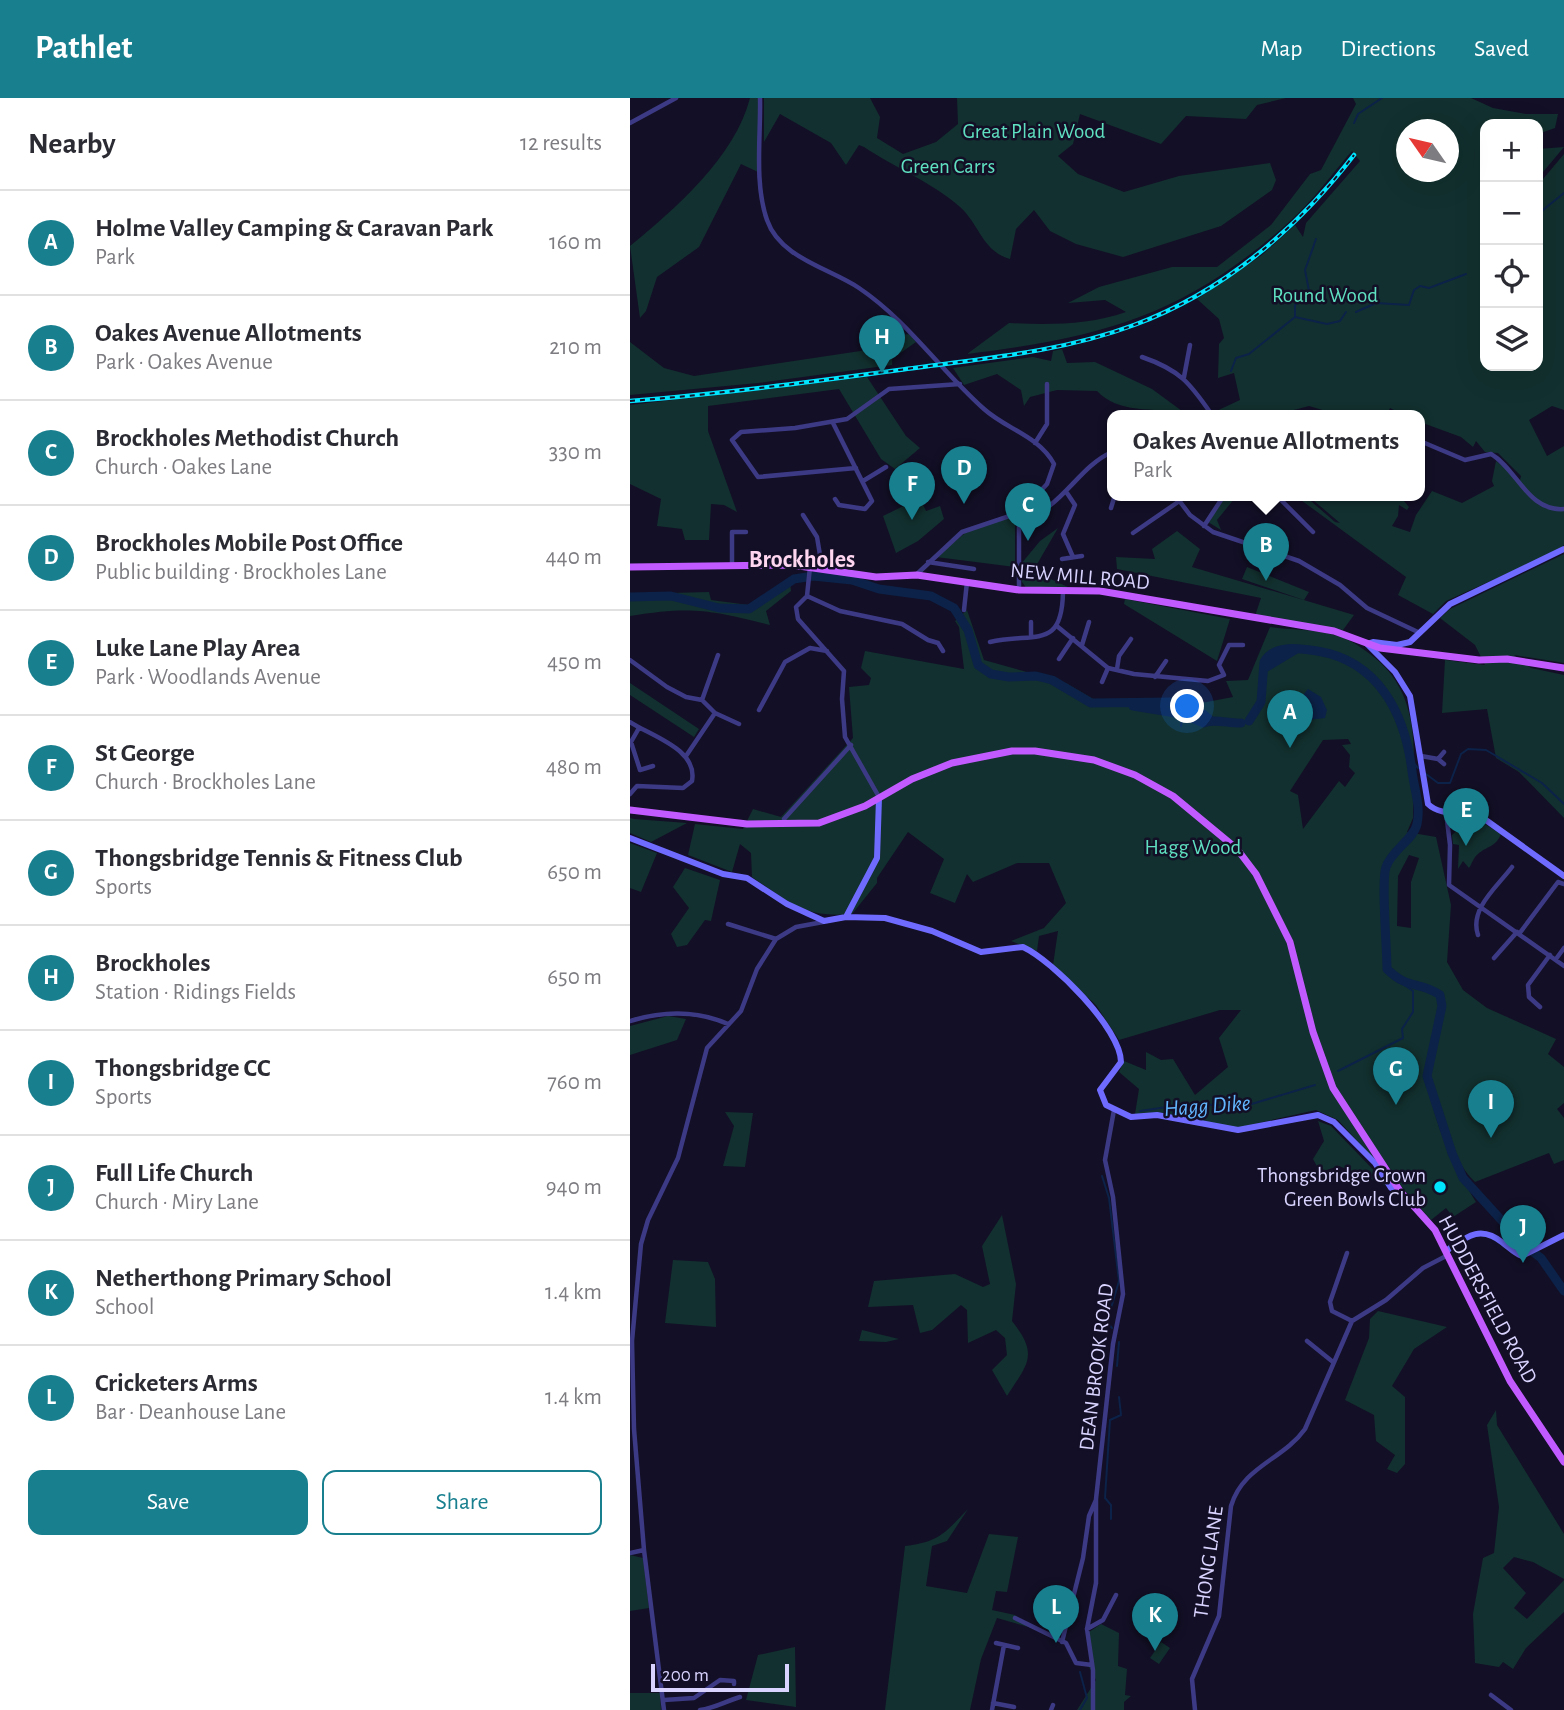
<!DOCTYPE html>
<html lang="en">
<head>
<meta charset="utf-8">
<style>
  :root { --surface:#fff; --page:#f2f2f3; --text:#2b2b33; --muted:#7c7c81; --line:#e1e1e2; --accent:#187f8f }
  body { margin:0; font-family:"Alegreya Sans",sans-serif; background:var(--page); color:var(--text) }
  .controls { position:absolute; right:21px; top:21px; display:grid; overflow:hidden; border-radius:14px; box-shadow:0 7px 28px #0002 }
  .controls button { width:63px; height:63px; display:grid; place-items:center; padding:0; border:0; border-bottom:2px solid var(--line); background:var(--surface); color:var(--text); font:35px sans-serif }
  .compass { position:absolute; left:766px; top:21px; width:63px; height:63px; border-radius:50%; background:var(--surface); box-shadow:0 7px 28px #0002; rotate:304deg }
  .scale { position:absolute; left:21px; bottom:18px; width:138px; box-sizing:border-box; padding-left:7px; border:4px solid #d9d4ff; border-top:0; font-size:19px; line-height:24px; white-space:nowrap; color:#d9d4ff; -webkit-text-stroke:5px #130f26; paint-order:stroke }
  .you { position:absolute; left:558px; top:609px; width:24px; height:24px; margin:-18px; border:5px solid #fff; border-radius:50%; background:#1a73e8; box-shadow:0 0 0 10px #1a73e833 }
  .badge { display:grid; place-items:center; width:46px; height:46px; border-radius:50%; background:var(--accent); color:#fff; font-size:23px; font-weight:700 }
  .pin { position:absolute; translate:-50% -58px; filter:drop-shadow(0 2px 4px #0008) }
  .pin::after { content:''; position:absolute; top:37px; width:24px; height:21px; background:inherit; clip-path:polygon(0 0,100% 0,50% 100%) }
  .popup { position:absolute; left:477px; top:312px; width:318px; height:91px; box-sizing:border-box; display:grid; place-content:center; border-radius:14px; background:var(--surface); filter:drop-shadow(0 2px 5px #0005); font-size:23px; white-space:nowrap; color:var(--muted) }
  .popup b { font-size:26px; color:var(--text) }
  .popup::after { content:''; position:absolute; left:50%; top:100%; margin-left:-14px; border:14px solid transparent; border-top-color:var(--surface) }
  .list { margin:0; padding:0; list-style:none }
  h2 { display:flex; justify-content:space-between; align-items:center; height:91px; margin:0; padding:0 28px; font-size:30px }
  h2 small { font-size:23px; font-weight:400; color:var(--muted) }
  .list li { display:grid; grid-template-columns:46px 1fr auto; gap:21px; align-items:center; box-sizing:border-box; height:105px; padding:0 28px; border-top:2px solid var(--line) }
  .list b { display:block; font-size:26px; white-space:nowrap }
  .list p { margin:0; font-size:23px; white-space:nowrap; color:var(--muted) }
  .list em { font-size:23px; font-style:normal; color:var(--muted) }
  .actions { display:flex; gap:14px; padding:21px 28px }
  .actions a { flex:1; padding:16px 0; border:2px solid var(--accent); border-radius:14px; text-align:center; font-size:24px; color:var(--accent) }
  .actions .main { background:var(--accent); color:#fff }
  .icon { flex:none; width:38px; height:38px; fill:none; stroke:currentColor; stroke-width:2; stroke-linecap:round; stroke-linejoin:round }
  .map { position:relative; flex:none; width:934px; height:1612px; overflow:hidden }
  header { display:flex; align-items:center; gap:42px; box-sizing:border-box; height:98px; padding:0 35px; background:var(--accent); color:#fff }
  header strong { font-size:33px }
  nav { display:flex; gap:38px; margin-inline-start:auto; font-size:24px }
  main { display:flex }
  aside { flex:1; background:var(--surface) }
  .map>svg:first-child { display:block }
</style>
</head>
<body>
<header>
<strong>Pathlet</strong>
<nav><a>Map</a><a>Directions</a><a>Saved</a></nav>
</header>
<main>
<aside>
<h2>Nearby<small>12 results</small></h2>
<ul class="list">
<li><span class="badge">A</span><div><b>Holme Valley Camping &amp; Caravan Park</b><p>Park</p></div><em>160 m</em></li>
<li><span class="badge">B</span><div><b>Oakes Avenue Allotments</b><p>Park · Oakes Avenue</p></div><em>210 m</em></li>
<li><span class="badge">C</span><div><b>Brockholes Methodist Church</b><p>Church · Oakes Lane</p></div><em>330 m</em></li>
<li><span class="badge">D</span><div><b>Brockholes Mobile Post Office</b><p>Public building · Brockholes Lane</p></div><em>440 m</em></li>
<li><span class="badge">E</span><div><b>Luke Lane Play Area</b><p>Park · Woodlands Avenue</p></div><em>450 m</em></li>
<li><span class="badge">F</span><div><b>St George</b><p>Church · Brockholes Lane</p></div><em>480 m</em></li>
<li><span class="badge">G</span><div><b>Thongsbridge Tennis &amp; Fitness Club</b><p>Sports</p></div><em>650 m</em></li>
<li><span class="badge">H</span><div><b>Brockholes</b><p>Station · Ridings Fields</p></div><em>650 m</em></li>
<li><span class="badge">I</span><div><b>Thongsbridge CC</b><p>Sports</p></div><em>760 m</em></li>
<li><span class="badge">J</span><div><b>Full Life Church</b><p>Church · Miry Lane</p></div><em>940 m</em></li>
<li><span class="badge">K</span><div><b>Netherthong Primary School</b><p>School</p></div><em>1.4 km</em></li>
<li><span class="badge">L</span><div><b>Cricketers Arms</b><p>Bar · Deanhouse Lane</p></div><em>1.4 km</em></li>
</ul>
<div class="actions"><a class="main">Save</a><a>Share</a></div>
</aside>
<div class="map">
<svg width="934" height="1612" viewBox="0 0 934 1612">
  <rect width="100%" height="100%" fill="#130f26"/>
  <path fill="#12302f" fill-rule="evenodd" d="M120 0H128V74L111 66 69 149 27 179 16 213 10 220 0 148C45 111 105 59 120 0Z
    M134 0H240L250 19 247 40 273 56 306 44 328 26 327 0H656L627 7 616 21 556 18 531 46 450 16 443 46 428 58 448 76 494 94 549 78 640 65 646 82 642 92 591 128 493 159 446 146 420 133 404 112 386 131 380 161C352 153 350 127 330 109 303 85 264 69 234 49L229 47 216 67 201 45 150 16 134 44Z
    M723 0H841L863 10 896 16H928L925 30 908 36V26H855V268H908V87L934 56V312L922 308 899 322 917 358 934 348V447L927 453 816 503 803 516 768 497 776 479 664 397H674L705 424 710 425 677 397H769L779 409 777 412 769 407 768 418 762 428 780 434 786 417 802 393 832 405 864 388 862 383 866 363 890 382 891 378 868 355 855 354 846 343 843 349 831 339 790 324V317H773L760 310 757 317H709L679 308 645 317 582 315 610 302 604 275 588 280 589 246 594 240 589 221 567 201 632 157 665 127 673 139 676 125 730 63 722 53C701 77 683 103 658 125 553 218 474 239 337 256L379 225C418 227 459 227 496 214L475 202 438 205 469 189 542 169H587L641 127 680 76 691 72 726 6ZM776 32H818V74H776Z
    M934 49 908 80V51Z
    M279 236 286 244 262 261V267L128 285 0 297V244L34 270 64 278 257 249 259 239Z
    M432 251 437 265 465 264 522 291 552 313C524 311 487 315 467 293L427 292 400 299 394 308 391 292 367 276 334 287 323 270 403 259 421 263 423 253Z
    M237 279 276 338 290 350 265 371 251 361 209 291 78 308V333L107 414 94 407 81 406 79 442H55L52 431 27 428 31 401 0 386V307Z
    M290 400 296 413 310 408 314 421 288 443 266 455 253 418Z
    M605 400 587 422 591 432 578 424 593 402Z
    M376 420 385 424V469L306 459 335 435Z
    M428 430 406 468 414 478 438 489 397 491 392 484 391 466 410 443Z
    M547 433 570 451 562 469 724 517 713 532 625 518 631 500 487 471 486 459 525 461 522 451Z
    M934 456V565L884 557 901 570 934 577V720L889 674 866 660 857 611 812 615 815 562 855 567 845 547 810 520 820 511Z
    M617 469 679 494 674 502 612 481Z
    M160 484 161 493 136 513 140 527C81 512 61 508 0 518V496L79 494 81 502 119 507Z
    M495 501 600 521 587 563 494 506Z
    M337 512 354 562 436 585 465 602 566 606 603 599 596 583 618 582 640 529C661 532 684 531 704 537 721 541 732 550 745 560 794 600 783 662 783 720L777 734 806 739 821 807 817 864 833 892 857 910 926 941 918 956 934 969V1005L927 1011 934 1020V1062L924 1066 919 1055 845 1084C817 1057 814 1014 800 980 797 1015 827 1074 846 1104L823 1119 816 1110 801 1122 774 1092 757 1066 751 1069 708 1022 686 1012 606 1030 505 1016 509 991 489 974 494 963 516 972V954L531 962 543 961 565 997 598 969 589 940 611 912H590L489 942 466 907 423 867 428 833 409 838 407 853 381 843 414 830 436 805 419 765H387L343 784 337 776 325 805 300 795 314 761 278 734 247 780V785L222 816C173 820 161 805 122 779L121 755 110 746 102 774 58 757 65 726 113 731 123 711 151 719 223 640 219 589 239 587 241 580 231 570 235 553 334 571 329 529 325 523ZM718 641 721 646 712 647 720 657 719 669 725 675 715 689 709 683 673 731 668 697 660 693 693 642ZM779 757 789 760 781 784V830L767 828 768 778Z
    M0 585 69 631 64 639 0 597Z
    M842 718 871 736C866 749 857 748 848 756 843 760 842 766 839 770L833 763 828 771 829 747 823 746 822 737Z
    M0 720 4 721 57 725 21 744 0 735Z
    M0 745 27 755 11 794 0 790Z
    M55 770 90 782 81 823 75 822 57 847 47 849 41 836 59 810 43 789Z
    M38 918 56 921 47 942 0 957V928Z
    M95 1014 123 1015 115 1069 93 1068 104 1028Z
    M688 1023 701 1028 760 1089 709 1068 690 1074 683 1061 694 1043Z
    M372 1117 386 1186 382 1223C409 1257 398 1265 377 1298L362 1272 377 1257 375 1240 366 1232 338 1245 337 1212 331 1207 302 1232 290 1235 283 1207 238 1209 244 1183 325 1176 353 1189 360 1186 352 1148Z
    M43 1162 78 1164 85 1181 86 1229 35 1225Z
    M748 1213 817 1229 784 1251 762 1288 775 1299V1366L767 1375 757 1371 765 1357 746 1343 744 1317 715 1302 739 1240 740 1221Z
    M232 1232 269 1241 256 1244 229 1243Z
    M866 1312 867 1327 934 1436V1481L903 1464 884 1459 873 1470 896 1495 884 1510 897 1521 934 1482V1514L896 1550 883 1571 873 1564 869 1569 845 1565 843 1516 853 1460 864 1455 869 1409 857 1327Z
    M338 1411 317 1443 302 1448 296 1488 337 1495 359 1436 388 1439 377 1494 366 1493 362 1512 385 1517 402 1530 367 1520 351 1561 340 1612H255L275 1448C309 1444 315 1435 338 1411Z
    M0 1457 13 1460 19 1510 0 1513Z
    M471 1526 489 1535 488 1568 497 1571 495 1597 501 1598 494 1604V1612H447L466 1582 459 1569 462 1561 459 1534Z
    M531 1544 540 1550 529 1566 520 1560Z
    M165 1549 166 1609 116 1602 128 1557Z
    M0 1595H30L31 1612H0Z"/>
  <path fill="#0c2248" d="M678 591 691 599 697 612 695 620 679 622 663 618V610Z"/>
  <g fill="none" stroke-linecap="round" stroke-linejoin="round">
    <path stroke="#0c2248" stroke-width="2" d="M724 25 728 16 752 0
      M908 116 934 95
      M852 159 855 157
      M726 214 746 205 779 207 784 192 790 188 799 190 836 176
      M665 219 697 226 710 223 716 214
      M601 273 606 260 619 256 665 219V207L679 193 675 172 686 141
      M551 628 553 616
      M782 663 788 670
      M796 676 808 685H820L831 656 838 651 856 652 912 685 934 706
      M708 973 773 940 772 931 783 914V893L770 884
      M510 1013 557 1006 615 1008 685 987
      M472 1078 479 1100 489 1183 477 1224 482 1230
      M487 1268 489 1244
      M481 1421V1407L475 1400 480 1322 491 1317 489 1299
      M450 1574 457 1600 450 1612"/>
    <path stroke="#0c2248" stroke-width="9" d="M0 499 41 498 89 510 119 511 164 481 183 478 222 482 249 491 301 498 324 510 338 532 348 567 361 576 379 579 406 578 422 582 461 605 540 604 573 616 580 622
      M635 570 665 552
      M503 608 552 616 574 625C584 620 600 626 611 625
      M619 623 631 604 634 564C644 546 670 550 687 553 749 563 775 616 782 673 784 691 791 707 787 726 784 741 762 752 756 769 751 784 757 850 757 871 779 893 789 882 810 897L812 908 797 978 822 1055 833 1080 895 1148 911 1160 934 1193"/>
    <path stroke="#3d3a85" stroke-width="4.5" d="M130 0C131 38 124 85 137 122 150 160 199 170 229 190 278 223 310 272 354 311 376 331 409 338 424 366L417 386 391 414 332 434 287 476
      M0 25 46 0
      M512 259C550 272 560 285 582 317
      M554 279 560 247
      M203 325 242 403 235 411 209 407 205 401
      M790 343 835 362 861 356C887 371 898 414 934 411
      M405 345 417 326V286
      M226 370 128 379 102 342 111 334 165 330 217 321 259 291 330 286
      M233 383 256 369
      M437 395 445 407 433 436 443 459
      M545 397 560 417 583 434 669 463 710 487 737 510 790 535
      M646 397 683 434
      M591 398 597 400 603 397
      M481 410 485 397
      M173 417 187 439 192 469
      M574 428 593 399
      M503 435 548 404
      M432 461 452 458
      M298 464 344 471
      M102 467V434H116
      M180 469 177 498 166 509 168 521 214 573 212 601 215 639 249 699
      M389 492V422C432 413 446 370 482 354
      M177 498 210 513 272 526 298 542 308 545 313 553
      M334 512 337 484
      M401 524V537
      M428 529 478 570 504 576 578 583 594 577 589 567 599 547H613
      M360 544C406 534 432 552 433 494
      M452 547 459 524
      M429 561 443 540
      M0 562 37 589 56 599 72 602 85 615 109 626
      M487 571 489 558 501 541
      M525 579 536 563
      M472 584 478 570
      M72 602 88 557
      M129 612 155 564 180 550 197 553
      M0 624C21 638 68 651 62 683L53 690 7 688 0 696
      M9 630 1 644 10 672 23 668
      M56 658 85 615
      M791 658 808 661 814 654
      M808 661 814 666
      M816 714 820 747 819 787 934 868
      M154 721 221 647
      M98 826 146 841
      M889 836 928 784 934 786
      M848 837C839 811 867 789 882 769
      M864 860 887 834
      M926 861 934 850
      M910 909 899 899 898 887 920 857
      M0 923C33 913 66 912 98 926
      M717 1155 700 1204 702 1213 722 1223
      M677 1243 703 1264
      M0 1455 14 1452
      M385 1520 436 1545 446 1565 462 1567
      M457 1531 473 1522 486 1497
      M432 1544 453 1460 459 1418 466 1402
      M366 1545 388 1550
      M861 1597 881 1612
      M34 1602 64 1600 90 1582 104 1583V1586
      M363 1605 384 1609
      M34 1612 14 1452 4 1331 2 1243 11 1146 18 1122 48 1060 77 950 111 913 127 871 146 841 166 829 193 824
      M70 1612C85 1610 96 1603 110 1599
      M362 1612 374 1547
      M421 1612 423 1607
      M463 1612V1572L457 1531 466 1485V1401L483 1246 493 1196 483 1099 475 1062 484 1012
      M565 1612 562 1581 589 1518 601 1408C613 1368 653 1362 675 1331L722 1223 756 1202 793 1170 818 1157"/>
    <path stroke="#6f6bff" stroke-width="6" d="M934 451 820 506 780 544 767 547 743 544 737 546 765 574 780 598 798 706C811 719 836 713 853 720L934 778
      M0 740 93 776 117 780 157 806 194 823 216 819 255 820 302 833 351 854 393 849C423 863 491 931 491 964L470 992 476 1007 501 1019 527 1017 608 1032 688 1017 704 1024 745 1065 761 1090 770 1093
      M216 819 247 760 249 700
      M816 1153C836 1139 850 1126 873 1145 880 1150 884 1155 892 1158L934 1137"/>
    <path stroke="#c25bff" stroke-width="7" d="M0 469 162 467 246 479 287 477 389 492 470 493 704 533 750 550 849 562 877 561 934 570
      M0 712 117 726 189 725 235 708 282 681 322 665 382 653H405L464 662 505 677 543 698 607 751 626 776 660 844 683 934 703 990 770 1093 805 1132 880 1283 934 1364"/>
    <g stroke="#00e5ff" stroke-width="4.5">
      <path id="rail" d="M0 303C90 296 180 284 269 272 347 261 429 255 504 227 593 194 667 131 724 57"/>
    </g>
    <use href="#rail" stroke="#130f26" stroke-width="2" stroke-dasharray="5" stroke-linecap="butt"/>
  </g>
  <circle fill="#00e5ff" stroke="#130f26" stroke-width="2.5" cx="810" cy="1089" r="7"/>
  <g text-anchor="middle" stroke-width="5" stroke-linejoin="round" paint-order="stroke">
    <g font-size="21" fill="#5fe0c0" stroke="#130f26">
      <text x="404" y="40">Great Plain Wood</text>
      <text x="318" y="75">Green Carrs</text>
      <text x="695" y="204">Round Wood</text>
      <text x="563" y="756">Hagg Wood</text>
    </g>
    <g font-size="21" fill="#d9d4ff" stroke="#130f26">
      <text transform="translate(450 478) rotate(5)" y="7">NEW MILL ROAD</text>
      <text transform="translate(858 1201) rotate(62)" y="7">HUDDERSFIELD ROAD</text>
      <text transform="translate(466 1269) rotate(-83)" y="7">DEAN BROOK ROAD</text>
      <text transform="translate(578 1464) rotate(-82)" y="7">THONG LANE</text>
    </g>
    <g font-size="21" fill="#d9d4ff" stroke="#130f26" text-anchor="end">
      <text x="796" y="1084">Thongsbridge Crown<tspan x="796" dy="24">Green Bowls Club</tspan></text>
    </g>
    <g font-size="23" font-style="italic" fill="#62b6ff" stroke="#130f26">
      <text transform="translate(577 1007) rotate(-4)" y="8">Hagg Dike</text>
    </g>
    <g font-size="24" font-weight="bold" fill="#ffd6f0" stroke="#130f26">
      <text x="172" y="469">Brockholes</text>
    </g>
  </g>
</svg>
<div class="controls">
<button>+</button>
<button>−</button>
<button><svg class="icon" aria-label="locate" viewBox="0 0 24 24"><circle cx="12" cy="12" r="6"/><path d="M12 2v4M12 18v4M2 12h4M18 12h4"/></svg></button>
<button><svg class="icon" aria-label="layers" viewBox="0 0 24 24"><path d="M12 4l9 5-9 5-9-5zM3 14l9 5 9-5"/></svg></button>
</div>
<svg class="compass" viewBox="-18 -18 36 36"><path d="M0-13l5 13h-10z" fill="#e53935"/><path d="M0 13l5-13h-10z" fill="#7c7c81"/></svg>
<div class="scale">200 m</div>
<div class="you"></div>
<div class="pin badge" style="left:660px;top:650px">A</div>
<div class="pin badge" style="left:636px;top:483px">B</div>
<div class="popup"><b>Oakes Avenue Allotments</b>Park</div>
<div class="pin badge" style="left:398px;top:443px">C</div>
<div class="pin badge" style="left:334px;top:406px">D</div>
<div class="pin badge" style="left:836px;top:748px">E</div>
<div class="pin badge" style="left:282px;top:422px">F</div>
<div class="pin badge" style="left:766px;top:1007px">G</div>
<div class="pin badge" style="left:252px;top:275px">H</div>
<div class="pin badge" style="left:861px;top:1040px">I</div>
<div class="pin badge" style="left:893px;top:1165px">J</div>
<div class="pin badge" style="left:525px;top:1553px">K</div>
<div class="pin badge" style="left:426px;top:1545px">L</div>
</div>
</main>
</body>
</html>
